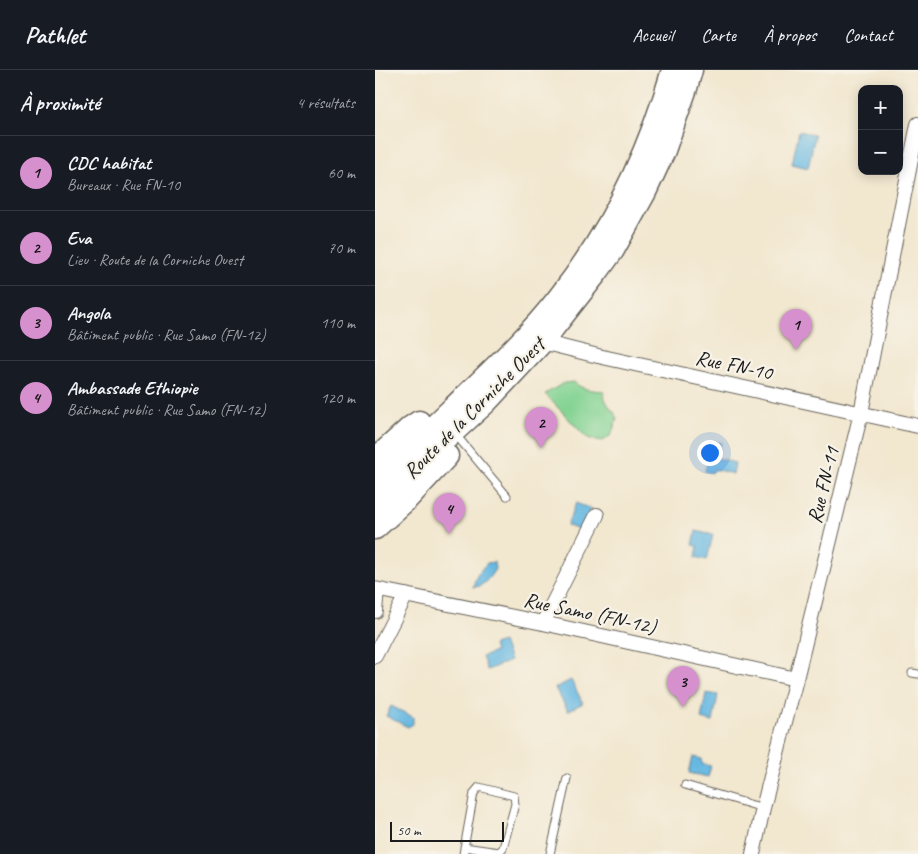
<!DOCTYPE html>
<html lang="fr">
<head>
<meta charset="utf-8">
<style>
  :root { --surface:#171b24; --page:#20242c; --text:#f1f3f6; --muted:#9ea1a6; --line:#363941; --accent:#d690ce }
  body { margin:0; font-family:Caveat,sans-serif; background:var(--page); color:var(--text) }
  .controls { position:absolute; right:15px; top:15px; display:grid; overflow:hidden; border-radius:10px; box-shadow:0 2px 12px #0003 }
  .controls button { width:45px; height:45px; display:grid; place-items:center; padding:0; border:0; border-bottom:1px solid var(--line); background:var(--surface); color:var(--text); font:25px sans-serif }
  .scale { position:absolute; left:15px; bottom:12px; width:114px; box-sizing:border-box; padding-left:5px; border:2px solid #1c1c1c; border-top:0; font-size:14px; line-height:18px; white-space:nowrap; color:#1c1c1c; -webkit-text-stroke:4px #f7f3e8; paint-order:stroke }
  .you { position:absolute; left:334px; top:382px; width:18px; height:18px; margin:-12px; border:4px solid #fff; border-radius:50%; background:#1a73e8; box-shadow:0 0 0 8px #1a73e833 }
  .badge { display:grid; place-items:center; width:32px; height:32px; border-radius:50%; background:var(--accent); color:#111; font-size:16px; font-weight:700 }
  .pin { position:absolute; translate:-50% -41px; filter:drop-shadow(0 1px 2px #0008) }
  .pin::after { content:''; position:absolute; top:26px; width:18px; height:15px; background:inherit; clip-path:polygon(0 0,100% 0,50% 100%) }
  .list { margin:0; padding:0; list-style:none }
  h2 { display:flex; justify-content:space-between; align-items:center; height:65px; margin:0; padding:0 20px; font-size:21px }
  h2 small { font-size:16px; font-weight:400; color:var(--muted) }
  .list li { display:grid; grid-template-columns:32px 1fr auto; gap:15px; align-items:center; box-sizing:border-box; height:75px; padding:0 20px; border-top:1px solid var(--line) }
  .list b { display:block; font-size:19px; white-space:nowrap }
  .list p { margin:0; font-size:16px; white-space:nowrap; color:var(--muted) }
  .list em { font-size:16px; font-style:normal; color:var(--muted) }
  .map { position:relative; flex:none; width:543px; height:784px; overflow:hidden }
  header { display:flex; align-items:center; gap:30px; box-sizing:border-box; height:70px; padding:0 25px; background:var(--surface); border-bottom:1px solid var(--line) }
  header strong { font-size:24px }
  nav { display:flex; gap:28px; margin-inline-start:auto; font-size:18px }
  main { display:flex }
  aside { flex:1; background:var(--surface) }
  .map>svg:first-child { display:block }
</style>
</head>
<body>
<header>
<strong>Pathlet</strong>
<nav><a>Accueil</a><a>Carte</a><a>À propos</a><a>Contact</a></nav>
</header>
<main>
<aside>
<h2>À proximité<small>4 résultats</small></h2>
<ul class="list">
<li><span class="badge">1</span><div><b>CDC habitat</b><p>Bureaux · Rue FN-10</p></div><em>60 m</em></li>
<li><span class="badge">2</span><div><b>Eva</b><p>Lieu · Route de la Corniche Ouest</p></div><em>70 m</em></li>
<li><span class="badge">3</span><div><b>Angola</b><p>Bâtiment public · Rue Samo (FN-12)</p></div><em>110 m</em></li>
<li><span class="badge">4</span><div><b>Ambassade Ethiopie</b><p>Bâtiment public · Rue Samo (FN-12)</p></div><em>120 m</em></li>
</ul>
</aside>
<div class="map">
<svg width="543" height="784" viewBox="0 0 543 784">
  <rect width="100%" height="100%" fill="#f7f3e8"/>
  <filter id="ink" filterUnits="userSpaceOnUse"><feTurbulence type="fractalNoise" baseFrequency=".02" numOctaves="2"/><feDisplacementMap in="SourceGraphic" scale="10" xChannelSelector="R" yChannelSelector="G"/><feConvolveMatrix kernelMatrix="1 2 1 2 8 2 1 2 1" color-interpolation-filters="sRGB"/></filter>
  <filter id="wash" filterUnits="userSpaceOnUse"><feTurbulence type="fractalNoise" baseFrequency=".0096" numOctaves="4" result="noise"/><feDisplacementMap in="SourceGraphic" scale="20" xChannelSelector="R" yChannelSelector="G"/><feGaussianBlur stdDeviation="1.12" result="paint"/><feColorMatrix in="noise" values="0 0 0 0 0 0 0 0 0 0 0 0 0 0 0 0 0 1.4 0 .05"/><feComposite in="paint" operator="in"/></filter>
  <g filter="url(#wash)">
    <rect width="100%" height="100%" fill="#f2e7cf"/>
    <path fill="#83d393" stroke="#507858" d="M199 312C207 320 217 320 228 321L230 329 235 338 240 343 242 349 236 365 228 371 215 369 210 366 170 324 189 313Z"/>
    <path fill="#66b8e1" stroke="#416a7e" d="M424 61 440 65 433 98 417 94Z
      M338 371 346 373 342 388 360 393 358 404 339 399 337 403 330 401Z
      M201 433 216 439 206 461 192 455Z
      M321 461 338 465 332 490 321 487 323 476 318 475Z
      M119 492 120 499C115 507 108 518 98 517 101 505 104 502 112 493Z
      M128 572 135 591 112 600 107 587 120 582 118 575Z
      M196 610 208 633 193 641 180 618Z
      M331 623 343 625 338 652 326 649Z
      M16 636 38 647V654L33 657 11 646Z
      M318 687 327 689V694L336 696 333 707 314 703Z"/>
  </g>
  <g filter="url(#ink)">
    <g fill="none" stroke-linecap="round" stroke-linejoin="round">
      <g stroke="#67635b" stroke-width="9">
        <path id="service" d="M86 371 132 426
          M537 603 543 604
          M310 715 388 738
          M88 784 99 723 104 717 139 726 140 734 128 778 124 782 89 777
          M175 784 192 708"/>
      </g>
      <g stroke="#67635b" stroke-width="16">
        <path id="minor" d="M167 272 223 286 543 356
          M0 519 168 553 421 609
          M0 541 2 520
          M168 553 222 445
          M0 586 31 525
          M378 784 388 738 421 609 486 343 543 54"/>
      </g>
      <g stroke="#67635b" stroke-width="25">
        <path id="trunk" d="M0 390 35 358 44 352
          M0 411C26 389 50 365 75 341 112 305 151 270 183 229 236 162 274 82 298 0
          M0 433 111 332 167 272 222 202 238 180 270 122 288 83 311 18 316 0
          M0 458 32 429 72 386"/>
      </g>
      <use href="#service" stroke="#fff" stroke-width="7"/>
      <use href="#minor" stroke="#fff" stroke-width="14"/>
      <use href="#trunk" stroke="#fff" stroke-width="22"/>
    </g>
  </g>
  <g text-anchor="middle" stroke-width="4.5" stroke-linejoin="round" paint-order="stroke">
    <g font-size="21" fill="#1c1c1c" stroke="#f7f3e8">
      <text transform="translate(359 295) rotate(12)" y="7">Rue FN-10</text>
      <text transform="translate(99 338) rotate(-45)" y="7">Route de la Corniche Ouest</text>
      <text transform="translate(448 415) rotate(-76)" y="7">Rue FN-11</text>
      <text transform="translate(215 543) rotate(12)" y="7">Rue Samo (FN-12)</text>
    </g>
  </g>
</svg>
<div class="controls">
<button>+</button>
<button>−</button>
</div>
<div class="scale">50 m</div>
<div class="you"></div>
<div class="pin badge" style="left:421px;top:280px">1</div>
<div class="pin badge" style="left:166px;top:378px">2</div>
<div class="pin badge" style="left:308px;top:637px">3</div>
<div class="pin badge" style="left:74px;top:464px">4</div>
</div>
</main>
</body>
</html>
